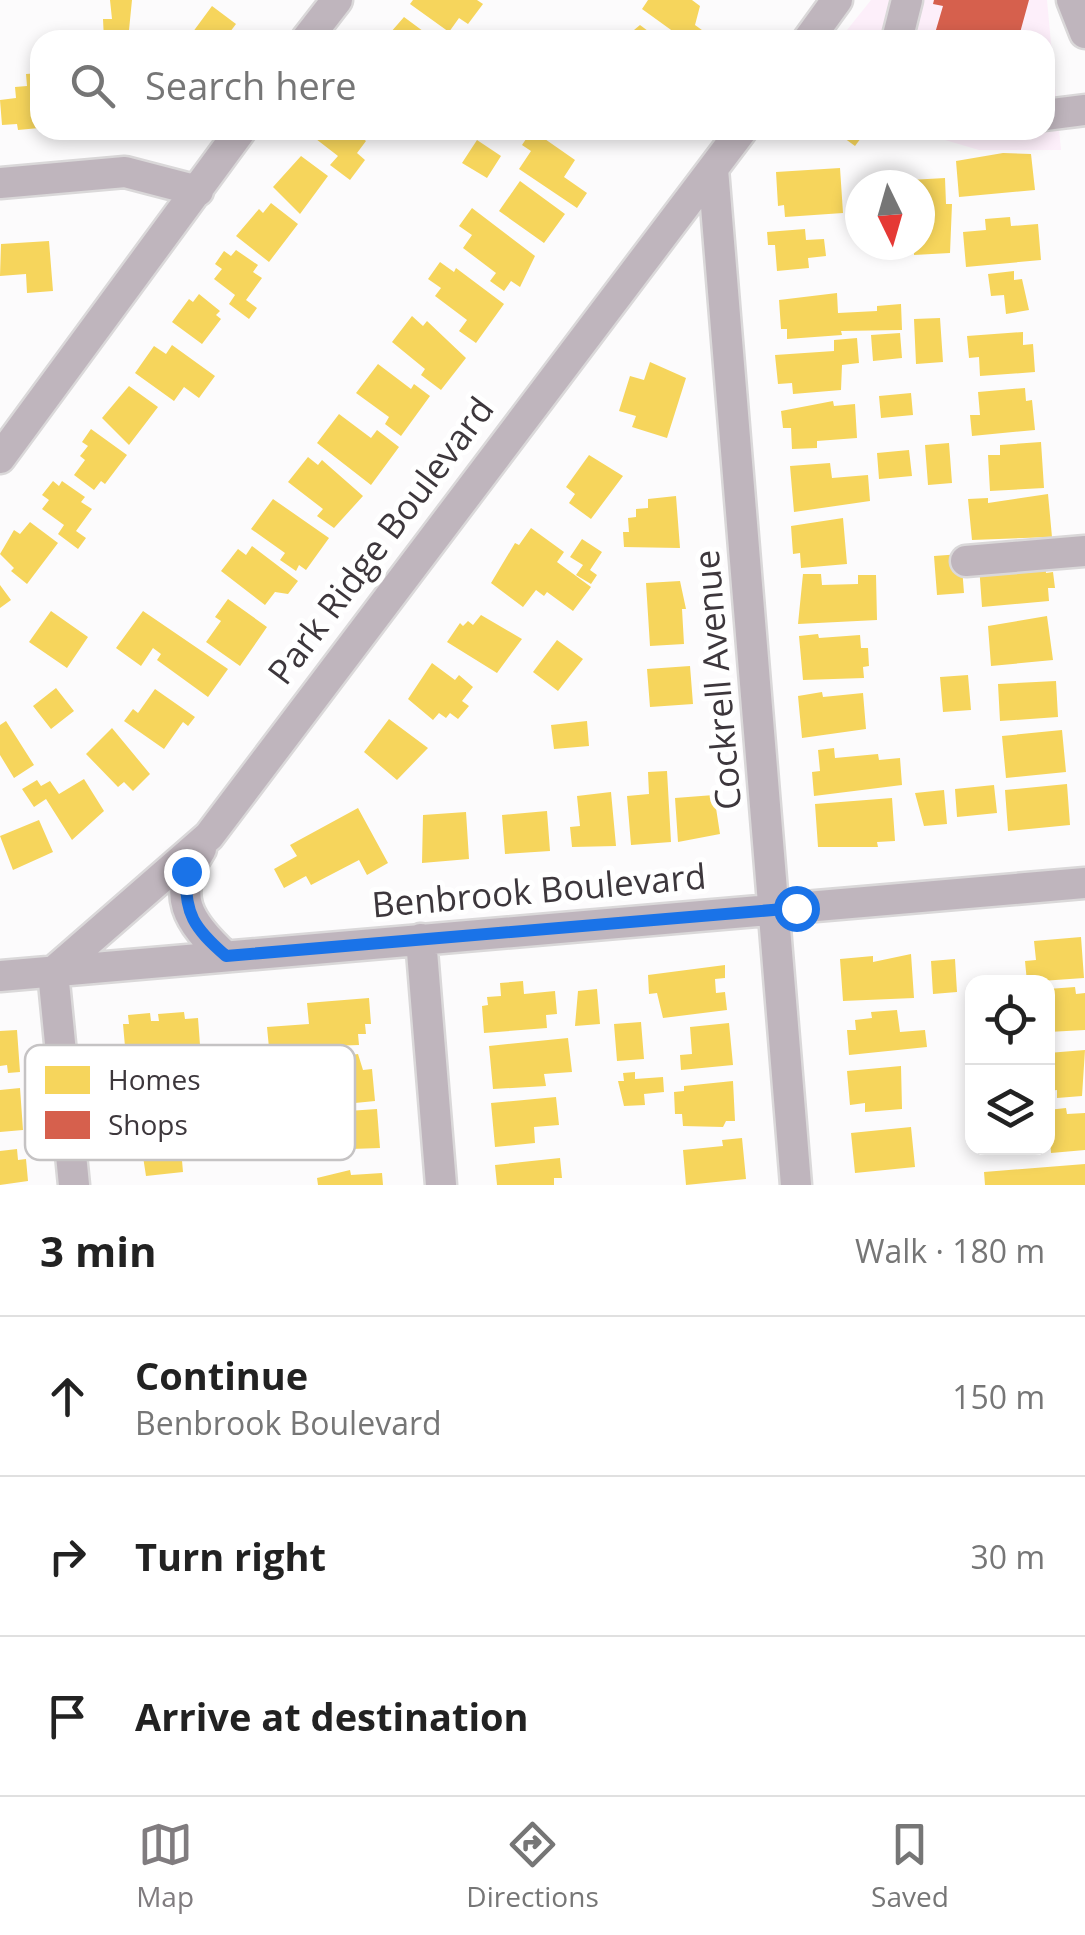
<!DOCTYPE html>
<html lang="en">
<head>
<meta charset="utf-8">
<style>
  :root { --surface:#fff; --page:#f6f6f6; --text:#222; --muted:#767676; --line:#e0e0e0; --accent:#807c7f }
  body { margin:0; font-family:"Open Sans",sans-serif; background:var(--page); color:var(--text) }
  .controls { position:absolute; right:30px; bottom:30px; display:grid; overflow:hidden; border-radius:20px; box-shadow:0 5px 15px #0003 }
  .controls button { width:90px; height:90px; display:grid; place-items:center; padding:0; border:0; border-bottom:2px solid var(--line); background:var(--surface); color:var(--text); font:50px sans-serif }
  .compass { position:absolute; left:845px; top:170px; width:90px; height:90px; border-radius:50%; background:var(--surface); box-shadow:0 5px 15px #0003; rotate:175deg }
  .stop { position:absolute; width:30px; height:30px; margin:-22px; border:8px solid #1a73e8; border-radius:50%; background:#fff }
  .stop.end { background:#1a73e8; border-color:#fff; box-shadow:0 2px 10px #0008 }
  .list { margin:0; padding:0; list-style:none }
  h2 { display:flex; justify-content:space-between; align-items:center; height:130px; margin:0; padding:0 40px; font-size:42px }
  h2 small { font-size:32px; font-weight:400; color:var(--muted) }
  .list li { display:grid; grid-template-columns:65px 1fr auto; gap:30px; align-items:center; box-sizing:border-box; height:160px; padding:0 40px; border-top:2px solid var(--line) }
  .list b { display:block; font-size:38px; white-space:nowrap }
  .list p { margin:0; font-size:32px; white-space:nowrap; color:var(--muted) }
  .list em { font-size:32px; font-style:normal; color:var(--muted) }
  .icon { flex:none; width:55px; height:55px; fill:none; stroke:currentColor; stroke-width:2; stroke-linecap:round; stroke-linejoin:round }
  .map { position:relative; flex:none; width:1085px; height:1185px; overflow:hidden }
  .search { position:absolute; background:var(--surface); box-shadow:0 5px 15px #0003; left:30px; right:30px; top:30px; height:110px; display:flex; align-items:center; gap:25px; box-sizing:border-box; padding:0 35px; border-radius:30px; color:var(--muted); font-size:38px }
  .sheet { height:610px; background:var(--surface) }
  nav { display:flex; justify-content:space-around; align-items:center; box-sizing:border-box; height:140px; border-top:2px solid var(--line); background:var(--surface); font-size:28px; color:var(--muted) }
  nav a { display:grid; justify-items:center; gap:5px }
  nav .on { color:var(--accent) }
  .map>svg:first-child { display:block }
</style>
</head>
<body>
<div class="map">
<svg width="1085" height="1185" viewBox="0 0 1085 1185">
  <rect width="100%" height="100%" fill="#fcfbfc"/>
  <path fill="#fdeffa" d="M871 0H1047L1061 150H979L911 130H1045V40H839Z"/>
  <path fill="#f6d55c" d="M110 0H132L128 40H104L103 19H112Z
    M413 0H477L483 4 468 24 459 18 449 32 410 4Z
    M648 0H692L700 6 695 25 706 33 701 40H685L642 9Z
    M212 6 236 24 224 40H187Z
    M404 17 435 40H384Z
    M640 25 660 40H622Z
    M40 73 39 128 18 130 17 124 2 125 0 100 16 98 15 87 27 86 26 74Z
    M323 130H358L356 133 366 141 357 153 365 160 350 180 330 165 338 156 316 139Z
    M532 130 575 160 564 177 587 193 577 208 519 169 531 151 522 145Z
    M833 130H867L855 146Z
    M477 140 501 156 487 178 462 163Z
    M1003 153 1031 154 1035 190 959 197 956 161Z
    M301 156 328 176 300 214 273 187Z
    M840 168 843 213 785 217 784 205 778 206 776 172Z
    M945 178 946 204H952L950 253 914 255V245H920V185H910V180Z
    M520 181 565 214 544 243 499 211Z
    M271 203 298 224 269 262 236 236 259 209 263 213Z
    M472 208 535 256 520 287 511 281 504 291 490 281 496 273 463 248 472 235 459 226Z
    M1010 217 1011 226 1038 224 1041 260 966 267 963 232 986 230 985 219Z
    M805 229 806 240 824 239 826 256 808 258 809 268 777 271 775 245H768L767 232Z
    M49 241 53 291 27 293 26 274 0 276 1 244Z
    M236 250 258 265 253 272 262 278 246 300 257 308 249 319 229 304 235 295 214 279 222 269 215 264 224 251 231 256Z
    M440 262 454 272 456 268 504 304 476 343 459 331 467 320 435 296 441 288 428 279Z
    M1014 271V280L1022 279 1029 310 1006 314 1004 295 991 296 988 274Z
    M837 293 838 313 877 311V306L901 304 902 330 841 331 842 335 787 339V329H781L779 300Z
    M199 294 220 311 216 315 221 319 202 344 172 322 189 299 193 302Z
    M412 316 423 326 427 321 466 358 441 390 421 375 425 369 392 342Z
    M940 318 943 362 916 364 914 319Z
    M1023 332V345L1033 344 1035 372 980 376 979 357 969 358 967 336Z
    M900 333 902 358 873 361 871 335Z
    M857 338 859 363 842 365 841 390 793 394 792 383 778 384 775 355 834 351V340Z
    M172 345 215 376 199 398 184 387 174 401 135 373 154 346 166 354Z
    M650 362 686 378 667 438 632 427 636 416 619 411 630 376 644 380Z
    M378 364 411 389 414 384 430 396 401 436 385 424 389 417 356 393Z
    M129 386 158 407 129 445 102 418Z
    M1025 388 1026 401 1032 400 1035 430 972 436 970 415H980L978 392Z
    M911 393 913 415 881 418 879 396Z
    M833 401 834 406 855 404 857 438 817 441V448L792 449 791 428H783L781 411Z
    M339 414 371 438 377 430 399 447 371 485 317 443Z
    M91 429 127 455 105 484 101 481 94 490 74 475 85 460 80 456 88 446 82 442Z
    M1041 442 1044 488 990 491 988 455H1000V445Z
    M949 443 952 483 928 485 925 445Z
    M909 450 912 476 879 479 877 453Z
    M589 455 623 476 591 519 569 503 575 494 566 487Z
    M308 457 318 465 322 460 363 496 334 528 317 516 323 509 288 482Z
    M830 463 832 478 868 475 870 501 794 512 790 466Z
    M53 481 59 486 62 481 85 497 81 502 92 509 76 531 86 538 78 549 58 534 64 525 42 509 49 500 42 495Z
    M1048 494 1052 537 972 540 968 499 988 498V503Z
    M676 496 680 548 624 547 623 532H629L628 518 636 517V509L648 508V499Z
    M273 499 329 538 306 570 299 565 296 571 280 560 285 553 251 529Z
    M843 518 847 564 801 568 800 553 793 554 791 526Z
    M30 522 58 543 27 584 11 571 14 568 0 554 14 530 20 534Z
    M531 528 564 552 557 562 591 587 573 611 547 592 544 596 536 590 523 607 491 583 515 543 519 545Z
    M582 539 602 552 590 570 597 575 591 584 576 575 583 565 570 557Z
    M252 546 298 581 288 594 275 592 265 605 221 571 238 549 246 555Z
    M961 554 964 593 937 595 934 556Z
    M1045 560 1046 573 1053 572 1055 588H1048L1049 601 982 607 979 565Z
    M803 574H821L822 585 858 584V575H876L877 620 798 624Z
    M680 581 686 609H682L684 644 650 646 646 583Z
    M0 585 11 600 0 608Z
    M228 599 267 627 240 666 206 642 221 621 215 617Z
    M51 611 88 637 67 668 29 642Z
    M143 611 228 669 208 697 157 660 161 654 153 648 141 666 116 648Z
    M481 615 522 639 497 673 447 642 460 623 463 626 468 621 473 625Z
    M1047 616 1053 660 991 666 988 626Z
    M818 634 819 638 860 635 861 648H868L869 666 863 667 864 678 803 680 799 636Z
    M557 640 583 659 558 691 533 672Z
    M432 663 455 680 459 675 473 687 462 701 469 706 458 719 450 713 446 718 439 713 433 720 408 699Z
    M690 666 693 704 650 707 647 669Z
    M968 675 971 710 943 712 940 677Z
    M1056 681 1058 717 1000 721 998 684Z
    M56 688 74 711 51 729 33 706Z
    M155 689 195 717 188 726 183 722 164 749 124 721 133 709 138 713Z
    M822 692 823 697 863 693 866 729 802 738 798 696Z
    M389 719 428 748 397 780 364 752Z
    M6 721 34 765 14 778 0 755V725Z
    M587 721 589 746 554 749 551 725Z
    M112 728 150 774 133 791 124 782 118 787 86 754Z
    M1062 730 1066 772 1006 778 1002 736Z
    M834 748 835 758 878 754 879 760 900 758 902 785 814 796 812 772 820 771 818 750Z
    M667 771 671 842 631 845 627 796 649 794 648 772Z
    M84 779 104 811 72 840 46 799 34 807 22 789 37 780 41 786 50 781 59 794Z
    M1067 784 1070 825 1008 831 1005 790Z
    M994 785 997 813 957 817 955 789Z
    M944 790 947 824 924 826 915 793Z
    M611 792 616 846 572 847 570 827 580 826 577 796Z
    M714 795 720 834 678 842 675 798Z
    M892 798 895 841 877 842 878 847H818L815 804Z
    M358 808 388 863 367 875 359 860 311 885 306 876 284 888 274 869 297 856 290 845Z
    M547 811 550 851 505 854 502 815Z
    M466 812 469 859 422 863 423 815Z
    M39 820 53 852 13 870 0 836Z
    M1081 937 1084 978 1027 982 1025 961 1036 960 1034 941Z
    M911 954 914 998 843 1001 840 959 873 956V962Z
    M955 959 957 992 933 994 931 961Z
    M725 965V978L715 979 716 993 725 992 727 1010 663 1018 657 993 649 994 648 975Z
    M523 981 524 994 555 991 557 1014 546 1015 547 1028 484 1033 482 1006 488 1005 487 997 501 996 500 983Z
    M1075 987 1076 994 1085 993V1030L1048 1032V989Z
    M597 989 600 1024 575 1026 578 991Z
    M369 998 371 1024H365L366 1034H358L359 1045 269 1048 267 1027 309 1024 307 1003Z
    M897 1010 900 1032 925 1030 927 1047 849 1055 847 1030H856L855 1020 872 1018 871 1012Z
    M184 1012 185 1019 198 1018 200 1045 188 1046 190 1064 127 1069 123 1024H129L128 1015 150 1013 151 1021H159L158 1014Z
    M641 1022 644 1059 617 1061 614 1024Z
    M729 1023 733 1065 681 1070 680 1055 692 1054 690 1027Z
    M17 1030 20 1072 8 1073 7 1065 0 1066V1031Z
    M568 1038 572 1072 544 1074 546 1086 493 1089 489 1046Z
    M1085 1050 1082 1096 1057 1098V1090L1048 1091V1053Z
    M358 1054 363 1070 372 1069 375 1101 335 1105 334 1087H326L323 1059Z
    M901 1066 902 1109 865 1112V1103L850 1105 847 1071Z
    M635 1072V1079L663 1077 664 1092 644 1094 645 1105 624 1106 618 1081H624L623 1073Z
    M733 1081 735 1121H726L723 1127 683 1126 682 1114H675L674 1092 684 1091V1086Z
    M20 1088 23 1130 0 1132V1090Z
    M556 1097 559 1125 534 1127 535 1143 495 1147 491 1103Z
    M1066 1108 1067 1114 1085 1113V1150L1051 1153 1048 1110Z
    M377 1109 380 1148 322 1150 319 1113Z
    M179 1126 183 1172 146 1176 140 1137 147 1136 146 1129Z
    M911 1127 915 1167 855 1173 851 1133Z
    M742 1138 746 1179 686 1185 683 1150 723 1146 722 1140Z
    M17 1149 18 1160 26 1159 28 1181 0 1185V1151Z
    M560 1158 562 1178H554V1185H497L495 1165Z
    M1085 1164V1185H985L984 1172Z
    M350 1170 351 1175 382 1173 383 1185H318L317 1178Z"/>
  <path fill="#d6604d" d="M934 0H1029L1018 40H933L943 6 933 4Z"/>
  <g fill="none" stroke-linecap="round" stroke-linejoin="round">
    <g stroke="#dad8d9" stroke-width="35">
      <path id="minor" d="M1072 0 1085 33
        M306 40 337 0
        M808 40 837 0
        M897 40 907 0
        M1045 115 1085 110
        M713 169 796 1185
        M0 183 125 172 198 191
        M0 458 241 130
        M966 561 1085 551
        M201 849C170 895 188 922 225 956
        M421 939 441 1185
        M0 976 1085 883
        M74 1185 53 972 209 836 742 130"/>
    </g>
    <use href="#minor" stroke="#bfb5bd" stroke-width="30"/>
  </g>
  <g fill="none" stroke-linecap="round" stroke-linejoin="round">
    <path stroke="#1a73e8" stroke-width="12" d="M186 871C184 914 194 928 226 956L796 908"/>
  </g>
  <g text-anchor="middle" stroke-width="10" stroke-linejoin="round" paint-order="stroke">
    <g font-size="35" fill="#3d373c" stroke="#fff">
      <text transform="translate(381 541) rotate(-53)" y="12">Park Ridge Boulevard</text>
      <text transform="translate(718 680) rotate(-95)" y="12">Cockrell Avenue</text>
      <text transform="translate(539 891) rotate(-5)" y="12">Benbrook Boulevard</text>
    </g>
  </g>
  <rect x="25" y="1045" width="330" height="115" rx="15" fill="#fff" stroke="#c5c3c4" stroke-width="2.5"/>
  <rect x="45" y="1066" width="45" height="28" fill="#f6d55c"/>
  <rect x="45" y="1111" width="45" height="28" fill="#d6604d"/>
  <g font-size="28" fill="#3d373c">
    <text x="108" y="1090">Homes</text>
    <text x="108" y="1135">Shops</text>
  </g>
</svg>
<div class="controls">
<button><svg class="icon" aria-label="locate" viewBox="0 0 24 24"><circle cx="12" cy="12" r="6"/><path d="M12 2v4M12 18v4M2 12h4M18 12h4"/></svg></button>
<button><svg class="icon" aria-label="layers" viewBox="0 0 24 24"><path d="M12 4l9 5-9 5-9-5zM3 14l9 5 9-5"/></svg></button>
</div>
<svg class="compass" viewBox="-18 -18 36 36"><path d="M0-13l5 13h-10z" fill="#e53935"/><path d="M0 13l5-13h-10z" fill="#767676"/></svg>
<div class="stop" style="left:796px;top:908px"></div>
<div class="stop end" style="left:186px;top:871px"></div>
<div class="search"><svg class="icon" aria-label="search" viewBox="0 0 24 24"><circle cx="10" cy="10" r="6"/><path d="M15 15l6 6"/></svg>Search here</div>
</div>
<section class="sheet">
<h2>3 min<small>Walk · 180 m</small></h2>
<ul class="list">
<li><svg class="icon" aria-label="ahead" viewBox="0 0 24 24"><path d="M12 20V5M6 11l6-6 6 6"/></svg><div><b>Continue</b><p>Benbrook Boulevard</p></div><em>150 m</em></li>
<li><svg class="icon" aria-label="right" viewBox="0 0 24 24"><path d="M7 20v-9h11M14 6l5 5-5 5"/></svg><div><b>Turn right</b></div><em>30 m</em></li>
<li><svg class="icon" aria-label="arrive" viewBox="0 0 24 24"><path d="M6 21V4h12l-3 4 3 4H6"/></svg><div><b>Arrive at destination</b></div></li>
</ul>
</section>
<nav>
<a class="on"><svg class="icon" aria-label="map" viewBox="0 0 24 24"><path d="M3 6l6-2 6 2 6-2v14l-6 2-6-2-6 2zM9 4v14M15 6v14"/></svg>Map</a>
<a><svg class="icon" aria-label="directions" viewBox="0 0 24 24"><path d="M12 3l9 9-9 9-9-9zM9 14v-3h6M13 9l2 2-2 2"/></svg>Directions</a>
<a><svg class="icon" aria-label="saved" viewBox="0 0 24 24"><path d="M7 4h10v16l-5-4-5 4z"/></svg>Saved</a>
</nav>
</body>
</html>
